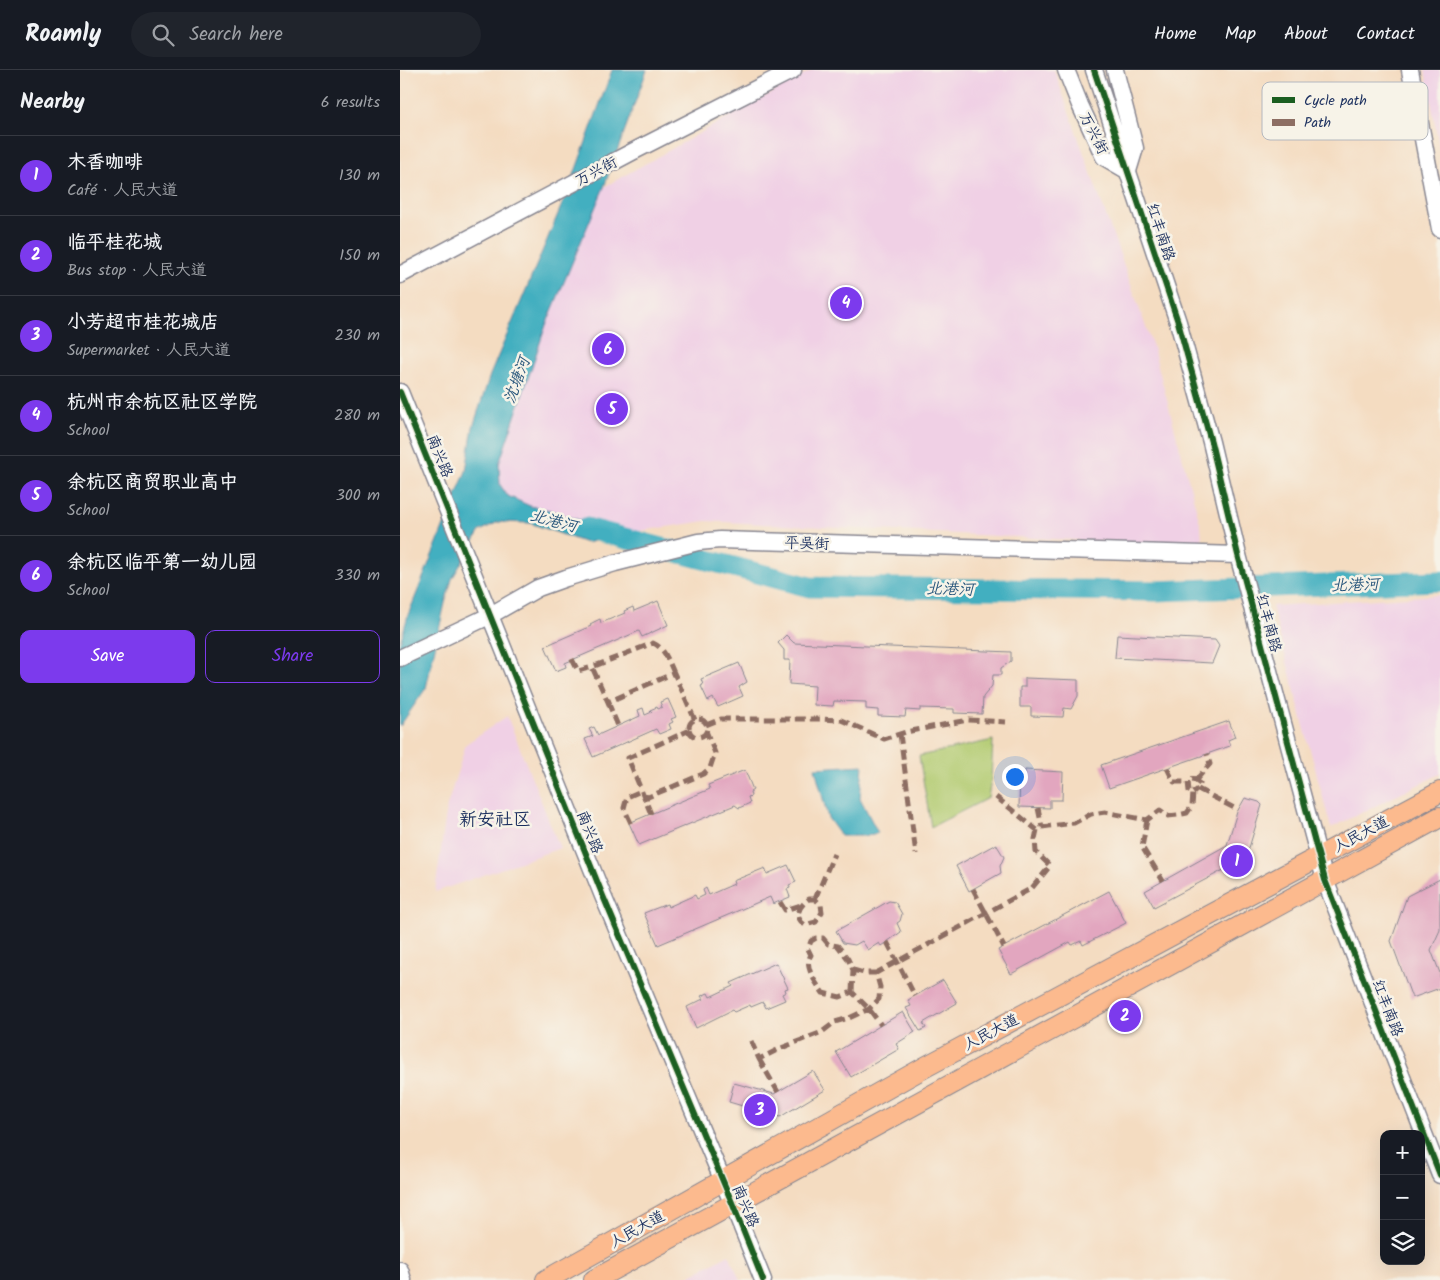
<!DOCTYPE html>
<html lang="en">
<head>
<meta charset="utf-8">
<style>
  :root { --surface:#171b24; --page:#20242c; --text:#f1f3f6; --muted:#9ea1a6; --line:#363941; --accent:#7c3aed }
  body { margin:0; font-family:Kalam,"LXGW WenKai TC",sans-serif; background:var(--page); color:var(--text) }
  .controls { position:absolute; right:15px; bottom:15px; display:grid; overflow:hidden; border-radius:10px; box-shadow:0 5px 20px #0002 }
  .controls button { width:45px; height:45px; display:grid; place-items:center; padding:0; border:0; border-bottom:1px solid var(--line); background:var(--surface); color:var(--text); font:25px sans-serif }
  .you { position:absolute; left:614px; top:706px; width:18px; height:18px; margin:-12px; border:4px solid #fff; border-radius:50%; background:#1a73e8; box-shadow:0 0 0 8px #1a73e833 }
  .badge { display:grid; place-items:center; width:32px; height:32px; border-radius:50%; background:var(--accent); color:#fff; font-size:16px; font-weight:700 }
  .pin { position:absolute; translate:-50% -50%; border:2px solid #fff; box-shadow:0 1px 5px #0006 }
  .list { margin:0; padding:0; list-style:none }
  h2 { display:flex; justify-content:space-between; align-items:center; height:65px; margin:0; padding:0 20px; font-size:21px }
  h2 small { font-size:16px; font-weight:400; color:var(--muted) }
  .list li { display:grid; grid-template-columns:32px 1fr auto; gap:15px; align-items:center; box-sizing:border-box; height:80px; padding:0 20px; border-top:1px solid var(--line) }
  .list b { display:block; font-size:19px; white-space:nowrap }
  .list p { margin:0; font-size:16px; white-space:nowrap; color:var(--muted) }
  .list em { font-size:16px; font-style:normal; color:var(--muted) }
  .actions { display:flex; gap:10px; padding:15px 20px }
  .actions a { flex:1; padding:11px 0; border:1px solid var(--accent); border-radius:10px; text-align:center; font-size:18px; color:var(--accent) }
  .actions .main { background:var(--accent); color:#fff }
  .icon { flex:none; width:28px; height:28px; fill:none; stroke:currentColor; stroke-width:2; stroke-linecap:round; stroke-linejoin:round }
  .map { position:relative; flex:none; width:1040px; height:1210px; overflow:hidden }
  header { display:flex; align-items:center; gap:30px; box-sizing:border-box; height:70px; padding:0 25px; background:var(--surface); border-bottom:1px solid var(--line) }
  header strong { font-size:24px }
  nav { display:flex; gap:28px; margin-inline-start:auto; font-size:18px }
  .search { width:350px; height:45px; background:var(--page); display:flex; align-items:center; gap:12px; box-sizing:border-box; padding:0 18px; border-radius:28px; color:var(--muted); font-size:19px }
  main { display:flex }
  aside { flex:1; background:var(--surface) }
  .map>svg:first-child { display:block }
</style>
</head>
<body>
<header>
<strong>Roamly</strong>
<div class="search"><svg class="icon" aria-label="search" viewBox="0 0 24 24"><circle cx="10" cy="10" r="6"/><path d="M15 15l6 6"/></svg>Search here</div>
<nav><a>Home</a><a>Map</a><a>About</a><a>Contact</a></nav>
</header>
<main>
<aside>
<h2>Nearby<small>6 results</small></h2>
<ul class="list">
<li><span class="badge">1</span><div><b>木香咖啡</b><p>Café · 人民大道</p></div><em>130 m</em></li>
<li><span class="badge">2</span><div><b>临平桂花城</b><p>Bus stop · 人民大道</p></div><em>150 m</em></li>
<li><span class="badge">3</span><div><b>小芳超市桂花城店</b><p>Supermarket · 人民大道</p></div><em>230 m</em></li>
<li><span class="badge">4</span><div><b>杭州市余杭区社区学院</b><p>School</p></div><em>280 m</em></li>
<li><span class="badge">5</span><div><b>余杭区商贸职业高中</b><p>School</p></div><em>300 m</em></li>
<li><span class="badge">6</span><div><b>余杭区临平第一幼儿园</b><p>School</p></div><em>330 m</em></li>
</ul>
<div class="actions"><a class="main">Save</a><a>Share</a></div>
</aside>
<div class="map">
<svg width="1040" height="1210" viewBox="0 0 1040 1210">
  <rect width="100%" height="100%" fill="#f7f3e8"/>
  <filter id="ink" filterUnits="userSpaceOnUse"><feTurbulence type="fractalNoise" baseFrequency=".02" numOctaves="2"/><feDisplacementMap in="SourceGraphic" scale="10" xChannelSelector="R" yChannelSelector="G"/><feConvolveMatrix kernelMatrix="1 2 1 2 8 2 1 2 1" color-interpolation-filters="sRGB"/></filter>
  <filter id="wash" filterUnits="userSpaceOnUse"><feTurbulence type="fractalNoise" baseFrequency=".0096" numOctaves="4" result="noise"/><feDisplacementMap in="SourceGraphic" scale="20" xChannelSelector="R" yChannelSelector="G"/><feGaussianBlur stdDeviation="1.12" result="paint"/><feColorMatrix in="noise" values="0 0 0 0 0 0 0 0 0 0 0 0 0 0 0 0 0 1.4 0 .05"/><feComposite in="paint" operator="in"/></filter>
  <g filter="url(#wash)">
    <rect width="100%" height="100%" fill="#f4dcc1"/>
    <path fill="#f0d0e5" d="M412 0H654L752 274 801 457 802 471 791 476 306 451 220 464 149 440 130 436 108 426 100 415 99 394 146 255 204 117Z
      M1025 0H1040V81Z
      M1040 525V704L931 758 872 536Z
      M107 646 160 778 35 822 47 736 66 674Z
      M329 1184 340 1210H282Z"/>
    <path fill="#b2cb71" stroke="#667d68" d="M593 670 591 710 588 728 531 757 519 686Z"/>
    <path fill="#43afc0" stroke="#2f6f8f" d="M212 0H247L204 117 146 255 99 394 100 415 108 426 130 436 149 440 220 464 186 473 130 453 98 452 80 461 52 509 45 533 26 618 0 656V573L8 545 66 401 73 357 90 305 171 113Z
      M463 695 460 728 478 763 464 766H441L428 748 415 698Z"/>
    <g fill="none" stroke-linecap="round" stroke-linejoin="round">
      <path stroke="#43afc0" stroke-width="21" d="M186 458 410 517 755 521 1040 511"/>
    </g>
    <g id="blocks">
      <path fill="#e2a6bf" d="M258 531 268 555 242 567 239 561 165 593 166 597 156 601 145 576 191 556 190 554 200 549 201 553 225 543 224 541 233 537 234 541Z
        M386 565 394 573 611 582V591L601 598V605H593L592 616 583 627 582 644 554 643V639L520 638V641L506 640 505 647 478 646V640L466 639V632L434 631 433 636 414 635 415 616 389 614 390 590H384V580L378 573Z
        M717 565 815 570 819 576 812 593 715 588Z
        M339 593 347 612 339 617 343 626 318 637 313 628 308 631 301 616 303 615 301 609Z
        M625 608 678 610V626L671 639 664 638 663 647 631 646V637H620V617H625Z
        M268 629 276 647 271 649 273 652 269 654 271 659 259 664 256 659 193 687 185 669 193 666 189 659 194 657 198 665 240 646 238 640 243 638 245 645 252 642 250 640 257 637 258 639 262 637 260 632Z
        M829 651 835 667 828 670 830 676 709 718 701 695Z
        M345 700 353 720 350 722 351 726 348 727 350 733 339 738 335 735 239 775 229 753 310 719 308 715Z
        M625 700 663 702 662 730H650V738L619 737 620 707H625Z
        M845 728 859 732 862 735 845 791 834 798 831 796 754 837 745 821 827 775 837 742Z
        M596 774 604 787 600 796 601 803 569 821 556 796Z
        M388 795 396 812 389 815 390 818 387 819 390 827 373 834 370 827 258 875 244 843 267 834 268 837 295 825 297 829 305 825 303 820 306 818 309 825 334 814 333 811 365 798 367 804Z
        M1040 809V860L1031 880 1040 903V918L1012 928 991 871 1007 826Z
        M709 821 726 853 683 875 681 871 672 875 670 872 611 904 598 880Z
        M489 831 495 832 502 844 500 851 497 853 501 862 481 876 479 873 468 880 462 871 455 875 443 873 436 861Z
        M376 893 388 918 385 919 386 922 382 924 385 930 366 938 363 932 351 937 350 935 334 942 332 940 296 958 287 937 303 929 301 926 308 923 310 927 333 916 331 913Z
        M543 910 557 933 523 953 526 958 520 961 506 938 511 936 508 930Z
        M503 942 515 962 496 974 499 979 451 1007 436 982Z
        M413 1001 425 1020 380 1047 329 1032 334 1013 374 1024Z"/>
    </g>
  </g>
  <g filter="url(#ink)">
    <use href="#blocks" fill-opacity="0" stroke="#888690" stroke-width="1"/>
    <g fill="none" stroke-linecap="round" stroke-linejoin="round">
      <g stroke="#888690" stroke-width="19">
        <path id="minor" d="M666 0 680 35 704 87 728 101 735 78 715 0
          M694 0 778 252 811 372 838 485 925 810 1040 1105
          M1010 0 1040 159
          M0 205 232 82 393 0
          M0 322 203 826 333 1135 363 1210
          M0 588 89 546 138 518 166 508 215 493 298 472 320 470 838 485
          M0 1200 3 1210"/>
      </g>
      <g stroke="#888690" stroke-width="22">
        <path id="major" d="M146 1210 527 996 1040 722
          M194 1210 1040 747"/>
      </g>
      <use href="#minor" stroke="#fff" stroke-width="16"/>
      <use href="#major" stroke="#fcba8e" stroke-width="20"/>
      <path stroke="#8d6e63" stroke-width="5" stroke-dasharray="10 5" stroke-linecap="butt" d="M172 589 178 601 192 597
        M274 603C269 592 265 578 253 573L192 597 208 632 274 603 295 650
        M208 632 218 656
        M289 658a9 9 0 1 1 18 0a9 9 0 1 1-18 0Z
        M306 655 321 649H421L441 650 484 669 506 662 568 650 606 652
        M500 664 516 784
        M767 698 774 712H788
        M796 710 810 694 807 684
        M798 719 838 740
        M243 725 248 727 303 704 310 698 315 683 306 661
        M596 727 637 760
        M638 738 642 757
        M251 744 228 688 290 660
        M747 750 742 777 763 811
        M231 753 224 738 227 727 241 721
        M573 819 604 877
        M409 829H415L421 835 422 842 416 852 405 855C393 847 399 836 409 829Z
        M415 829 434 784
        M380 832 385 840 401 835
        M487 872 515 926
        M453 900 464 903H476
        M452 922 453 900 448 889 438 876 428 874 423 868H416L411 871 408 879 411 885C403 896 416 913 423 923L440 927 452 922 469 939 481 955
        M351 971 359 989 379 979 422 962 435 952 449 948 469 939 479 929 480 917 476 903 632 818 650 796 636 782 635 769 637 760 642 757 674 753 691 744 705 742 747 750 760 740 768 746 778 745 787 743 792 736 793 723 789 721 788 712 793 709 800 714 798 719 793 723
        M359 989 378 1022"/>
      <g stroke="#f7f3e8" stroke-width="9">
        <path id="cycleway" d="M694 0 778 252 811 372 838 485 925 810 1040 1105
          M0 322 203 826 333 1135 363 1210"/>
      </g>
      <use href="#cycleway" stroke="#1b5e20" stroke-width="6"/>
    </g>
  </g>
  <g text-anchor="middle" stroke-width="5" stroke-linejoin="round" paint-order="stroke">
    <g font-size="15" fill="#1b2f5e" stroke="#f7f3e8">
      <text transform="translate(694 63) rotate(63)" y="5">万兴街</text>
      <text transform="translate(196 101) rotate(-28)" y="5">万兴街</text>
      <text transform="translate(761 162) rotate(72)" y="5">红丰南路</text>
      <text transform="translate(40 386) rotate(68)" y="5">南兴路</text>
      <text transform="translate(407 473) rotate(2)" y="5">平吴街</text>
      <text transform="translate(869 553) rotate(75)" y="5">红丰南路</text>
      <text transform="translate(190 762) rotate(68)" y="5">南兴路</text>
      <text transform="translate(961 764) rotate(-28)" y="5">人民大道</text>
      <text transform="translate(988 938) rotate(69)" y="5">红丰南路</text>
      <text transform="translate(591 962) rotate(-28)" y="5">人民大道</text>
      <text transform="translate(346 1136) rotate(67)" y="5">南兴路</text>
      <text transform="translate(237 1159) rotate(-29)" y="5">人民大道</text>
    </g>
    <g font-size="16" font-style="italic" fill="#27557b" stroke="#f7f3e8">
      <text transform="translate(116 310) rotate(-70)" y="6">沈塘河</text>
      <text transform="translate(154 450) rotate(15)" y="6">北港河</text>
      <text transform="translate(955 514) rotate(-2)" y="6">北港河</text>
      <text transform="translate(550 518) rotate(1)" y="6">北港河</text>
    </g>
    <g font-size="18" fill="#1b2f5e" stroke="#f7f3e8">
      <text x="95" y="755">新安社区</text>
    </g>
  </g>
  <rect x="862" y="12" width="166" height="58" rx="8" fill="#f7f3e8" stroke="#b5b8bf" stroke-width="1"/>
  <rect x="872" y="27" width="23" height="6" fill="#1b5e20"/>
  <rect x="872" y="49" width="23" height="7" fill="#8d6e63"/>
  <g font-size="14" fill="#1b2f5e">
    <text x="904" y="35">Cycle path</text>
    <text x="904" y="57">Path</text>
  </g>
</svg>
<div class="controls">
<button>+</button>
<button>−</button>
<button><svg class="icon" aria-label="layers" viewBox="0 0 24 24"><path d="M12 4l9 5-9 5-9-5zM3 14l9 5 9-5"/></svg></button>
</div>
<div class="you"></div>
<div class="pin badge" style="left:837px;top:791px">1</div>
<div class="pin badge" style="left:725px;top:946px">2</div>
<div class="pin badge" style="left:360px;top:1040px">3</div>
<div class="pin badge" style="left:446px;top:233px">4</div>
<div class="pin badge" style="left:212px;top:339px">5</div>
<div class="pin badge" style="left:208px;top:279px">6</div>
</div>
</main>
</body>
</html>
